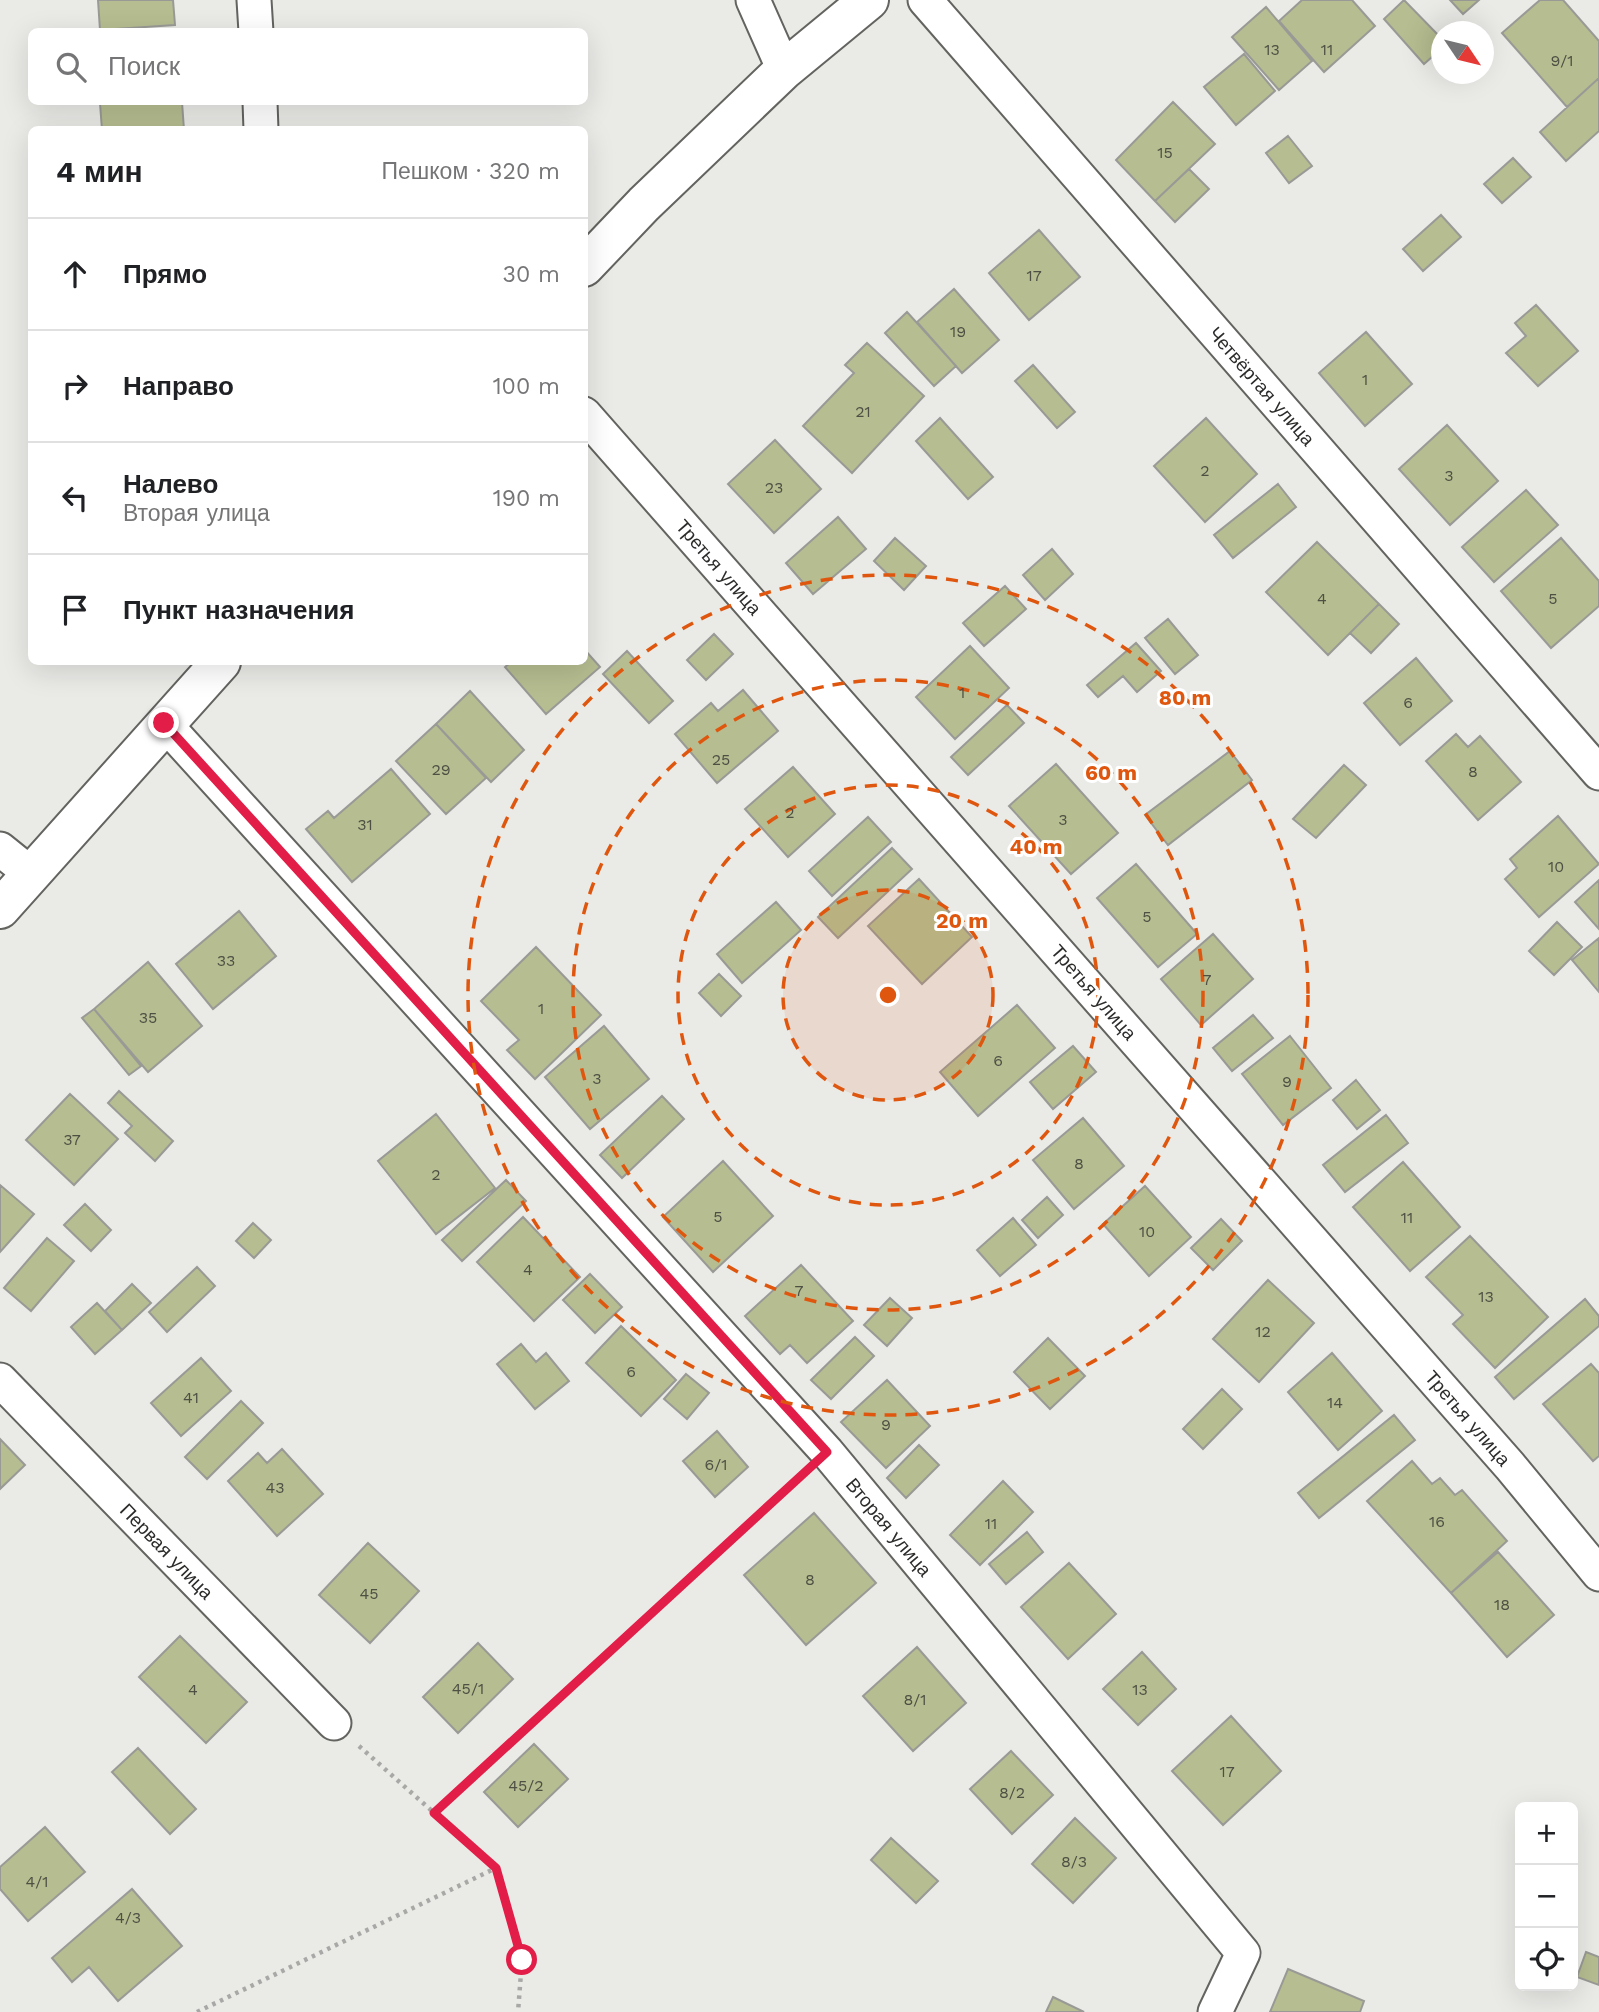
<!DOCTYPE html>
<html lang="ru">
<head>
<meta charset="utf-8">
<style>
  :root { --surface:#fff; --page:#f2f2f2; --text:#202124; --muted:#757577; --line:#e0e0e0 }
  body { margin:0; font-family:"Work Sans",sans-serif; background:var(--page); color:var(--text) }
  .controls { position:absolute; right:21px; bottom:21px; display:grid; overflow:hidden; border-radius:10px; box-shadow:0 7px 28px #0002 }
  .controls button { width:63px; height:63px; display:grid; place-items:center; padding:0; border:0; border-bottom:2px solid var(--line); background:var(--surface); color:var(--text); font:35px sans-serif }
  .compass { position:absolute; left:1431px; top:21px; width:63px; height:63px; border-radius:50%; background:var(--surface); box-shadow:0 7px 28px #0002; rotate:125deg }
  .stop { position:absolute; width:21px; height:21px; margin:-16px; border:5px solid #e11d48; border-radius:50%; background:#fff }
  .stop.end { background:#e11d48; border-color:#fff; box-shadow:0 2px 7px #0008 }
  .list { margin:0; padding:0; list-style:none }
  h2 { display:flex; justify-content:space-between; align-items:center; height:91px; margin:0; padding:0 28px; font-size:30px }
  h2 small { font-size:23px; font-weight:400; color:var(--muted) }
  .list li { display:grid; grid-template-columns:46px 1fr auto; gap:21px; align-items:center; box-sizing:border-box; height:112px; padding:0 28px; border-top:2px solid var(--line) }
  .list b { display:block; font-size:26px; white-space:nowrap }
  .list p { margin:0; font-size:23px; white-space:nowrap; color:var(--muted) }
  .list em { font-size:23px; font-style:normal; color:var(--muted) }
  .icon { flex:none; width:38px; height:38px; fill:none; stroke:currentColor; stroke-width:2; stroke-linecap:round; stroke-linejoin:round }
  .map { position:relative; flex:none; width:1599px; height:2012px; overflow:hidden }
  .search { position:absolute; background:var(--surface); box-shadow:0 7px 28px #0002; left:28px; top:28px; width:560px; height:77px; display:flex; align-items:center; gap:18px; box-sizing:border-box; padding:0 24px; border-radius:10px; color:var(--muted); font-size:26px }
  .panel { position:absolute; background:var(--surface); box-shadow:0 7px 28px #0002; left:28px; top:126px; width:560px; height:539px; border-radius:10px }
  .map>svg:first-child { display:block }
</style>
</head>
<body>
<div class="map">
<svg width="1599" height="2012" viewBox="0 0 1599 2012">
  <rect width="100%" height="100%" fill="#eaeae7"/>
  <path fill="#b6bd90" stroke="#999a96" stroke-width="2" d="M98 0H173L175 25 100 30Z
    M1302 0H1352L1375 26 1324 72 1279 21Z
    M1404 0 1442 39V48L1424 64 1384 19Z
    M1450 0H1479L1463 14Z
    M1540 0H1563L1599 41V78L1567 107 1502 33Z
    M1266 7 1312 61 1279 90 1232 37Z
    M1244 54 1275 91 1236 125 1204 87Z
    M1599 78V131L1566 161 1540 132Z
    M119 102H182L184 130H102L100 103Z
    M1173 102 1215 144 1155 201 1116 160Z
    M1288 136 1312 166 1289 183 1266 153Z
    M1513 158 1531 177 1502 203 1484 184Z
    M1189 169 1209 189 1175 222 1155 201Z
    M1441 215 1461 237 1423 271 1403 249Z
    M1039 230 1080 277 1029 320 989 273Z
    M954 289 999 340 962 373 917 322Z
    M1536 305 1578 351 1538 386 1506 353 1526 336 1515 323Z
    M907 312 956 366 934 386 885 333Z
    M1366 332 1412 384 1365 426 1319 373Z
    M867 343 924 396 852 473 803 426 854 373 845 365Z
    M1033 365 1075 412 1057 428 1015 381Z
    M940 418 993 477 968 499 916 441Z
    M1206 418 1257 474 1205 522 1154 466Z
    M1447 425 1498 481 1450 525 1399 469Z
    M775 440 821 489 774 533 728 484Z
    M1278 484 1296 507 1233 558 1214 535Z
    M1526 490 1558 525 1494 582 1462 547Z
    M838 517 866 549 813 594 786 563Z
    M895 538 926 566 904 590 874 561Z
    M1561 538 1599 581V606L1551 648 1501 591Z
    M1317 542 1379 604 1328 655 1266 592Z
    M1052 549 1073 574 1045 600 1023 575Z
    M1005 586 1026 609 984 646 963 623Z
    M1379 604 1399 624 1371 653 1350 633Z
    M1168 619 1198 655 1175 674 1145 638Z
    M714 634 733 654 706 680 687 660Z
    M1136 643 1161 671 1137 692 1123 676 1098 697 1087 685Z
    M970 646 1009 688 955 739 916 697Z
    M584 649 600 667 546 714 505 667 511 662H584Z
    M627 651 673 701 649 723 603 674Z
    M1416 658 1452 701 1400 745 1364 703Z
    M743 690 778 731 717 783 675 734 711 703 718 711Z
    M470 691 524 750 491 782 436 724Z
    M1007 705 1024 723 968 775 951 757Z
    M436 724 486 778 446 814 396 761Z
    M1456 734 1468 747 1480 736 1521 782 1478 820 1426 761Z
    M1230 751 1252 780 1168 845 1145 815Z
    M1056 764 1118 833 1071 874 1009 806Z
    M1344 765 1366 785 1316 838 1293 819Z
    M793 767 835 814 788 857 745 809Z
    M391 769 430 814 352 882 306 829 328 811 334 818Z
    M1558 816 1599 864 1539 917 1505 879 1517 868 1510 859Z
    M868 817 891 842 832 896 809 871Z
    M892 848 912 869 838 938 818 917Z
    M1136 864 1197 934 1158 967 1097 898Z
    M919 879 972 937 922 984 868 926Z
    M1599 880V929L1575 902Z
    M776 902 801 930 742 983 717 954Z
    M239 911 276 956 213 1009 176 964Z
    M1557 922 1582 947 1554 975 1529 951Z
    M1213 934 1253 979 1201 1025 1161 979Z
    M1599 938V992L1572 960Z
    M536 947 601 1015 535 1079 507 1050 519 1040 481 1001Z
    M148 962 202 1026 148 1072 94 1009Z
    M719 974 741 996 721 1016 699 993Z
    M1017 1005 1055 1048 978 1116 940 1072Z
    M94 1009 141 1066 129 1075 82 1018Z
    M1253 1015 1273 1038 1232 1071 1213 1048Z
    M604 1026 649 1079 590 1129 545 1077Z
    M1290 1036 1331 1088 1283 1125 1242 1074Z
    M1073 1046 1096 1072 1053 1109 1030 1082Z
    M1356 1080 1380 1110 1357 1129 1333 1100Z
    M119 1091 173 1141 155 1161 125 1133 132 1126 108 1103Z
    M70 1094 118 1139 74 1185 26 1140Z
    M662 1096 684 1119 622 1178 600 1155Z
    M436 1114 495 1188 436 1234 378 1161Z
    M1386 1115 1408 1143 1345 1192 1323 1165Z
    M1083 1118 1124 1166 1074 1209 1033 1160Z
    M723 1161 773 1216 713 1272 663 1217Z
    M1403 1162 1460 1227 1410 1271 1353 1207Z
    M506 1180 526 1201 462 1261 442 1240Z
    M0 1185 34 1214 0 1252Z
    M1145 1186 1191 1237 1149 1276 1103 1224Z
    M1047 1197 1063 1215 1038 1238 1022 1220Z
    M85 1204 111 1230 91 1251 64 1225Z
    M523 1217 580 1277 534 1321 477 1262Z
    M1013 1218 1036 1245 1000 1276 977 1250Z
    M1221 1219 1242 1241 1213 1270 1191 1248Z
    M253 1223 271 1240 254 1258 236 1241Z
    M1470 1236 1548 1317 1495 1368 1453 1324 1463 1315 1426 1277Z
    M47 1238 74 1261 31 1311 4 1288Z
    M801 1265 853 1321 807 1363 790 1345 780 1354 745 1316Z
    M197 1267 215 1286 167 1332 149 1312Z
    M590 1274 622 1307 595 1333 563 1300Z
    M1268 1280 1314 1323 1259 1382 1213 1339Z
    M132 1284 151 1303 122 1330 105 1311Z
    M890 1298 912 1318 887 1346 864 1325Z
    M1585 1299 1599 1316V1326L1514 1399 1495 1377Z
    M97 1303 122 1330 95 1354 71 1327Z
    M621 1326 676 1380 641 1416 586 1363Z
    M855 1337 874 1356 831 1399 811 1380Z
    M1048 1338 1085 1376 1050 1409 1014 1372Z
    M521 1344 536 1362 546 1353 569 1381 535 1409 497 1364Z
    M1332 1353 1382 1411 1338 1450 1288 1392Z
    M201 1358 231 1391 181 1436 151 1403Z
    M1591 1364 1599 1373V1456L1593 1461 1543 1404Z
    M686 1374 709 1393 687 1419 664 1399Z
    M887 1380 930 1426 886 1468 841 1422Z
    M1222 1389 1242 1409 1203 1449 1183 1429Z
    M241 1401 263 1423 207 1479 185 1457Z
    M1394 1415 1415 1440 1319 1518 1298 1493Z
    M717 1431 748 1467 715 1497 683 1461Z
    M0 1439 25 1465 0 1489Z
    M919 1445 939 1465 906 1498 887 1478Z
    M282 1449 323 1494 277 1536 228 1481 258 1453 267 1463Z
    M1412 1461 1432 1484 1440 1478 1455 1495 1462 1490 1507 1541 1451 1593 1367 1501Z
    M1003 1481 1033 1512 980 1565 950 1535Z
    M814 1513 876 1583 806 1645 744 1575Z
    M1027 1532 1043 1552 1006 1584 989 1564Z
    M368 1543 419 1591 370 1643 319 1595Z
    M1498 1552 1554 1615 1507 1657 1451 1593Z
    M1069 1563 1116 1614 1068 1659 1021 1607Z
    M180 1636 247 1702 206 1743 139 1677Z
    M478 1643 513 1679 458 1733 423 1697Z
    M917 1647 966 1703 913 1751 863 1696Z
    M1142 1652 1176 1689 1138 1725 1103 1689Z
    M1231 1716 1281 1771 1223 1825 1172 1771Z
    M534 1744 568 1779 518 1827 484 1792Z
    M138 1748 196 1809 170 1834 112 1772Z
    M1011 1751 1053 1795 1012 1834 970 1789Z
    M1075 1818 1116 1858 1073 1903 1032 1864Z
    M45 1827 85 1872 28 1921 0 1889V1867Z
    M891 1838 938 1881 916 1903 871 1860Z
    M132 1889 182 1946 118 2001 89 1967 72 1982 52 1958Z
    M1586 1952 1599 1957V1985L1577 1977Z
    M1288 1969 1364 2001 1360 2012H1270Z
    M1053 1997 1084 2012H1046Z"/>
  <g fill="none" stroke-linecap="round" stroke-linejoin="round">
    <g stroke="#636360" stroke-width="37">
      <path id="minor" d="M254 0 256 32
        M753 0 784 70
        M925 0 1599 773
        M260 102 261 130
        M584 414 1510 1466 1599 1574
        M164 723 827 1452 1243 1953 1215 2012
        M0 849 31 874
        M0 1380 334 1723"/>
    </g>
    <g stroke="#636360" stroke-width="42">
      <path id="tertiary" d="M584 267 644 204 784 70 869 0
        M0 909 221 662"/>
    </g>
    <path stroke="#a8a8a6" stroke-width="4.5" stroke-dasharray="3.5 5" stroke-linecap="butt" d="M359 1746 496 1868 522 1960 518 2012
      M434 1813 803 1474
      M197 2012 496 1868"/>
    <use href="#minor" stroke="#fff" stroke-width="33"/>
    <use href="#tertiary" stroke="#fff" stroke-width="38"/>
  </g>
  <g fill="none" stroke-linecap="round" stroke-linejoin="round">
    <path stroke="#e11d48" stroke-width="9" d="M164 723 827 1452 434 1813 496 1868 522 1960"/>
  </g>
  <circle cx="888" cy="995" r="105" fill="#df570e" fill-opacity=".12"/>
  <g fill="none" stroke="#df570e" stroke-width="3.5" stroke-dasharray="12 9">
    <circle cx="888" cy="995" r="105"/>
    <circle cx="888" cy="995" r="210"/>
    <circle cx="888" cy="995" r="315"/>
    <circle cx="888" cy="995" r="420"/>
  </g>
  <g text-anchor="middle" stroke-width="6" stroke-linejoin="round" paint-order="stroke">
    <g font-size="16" fill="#4e5044">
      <text x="1272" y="55">13</text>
      <text x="1327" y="55">11</text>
      <text x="1562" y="66">9/1</text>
      <text x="1165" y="158">15</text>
      <text x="1034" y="281">17</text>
      <text x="958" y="337">19</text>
      <text x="1365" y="385">1</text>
      <text x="863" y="417">21</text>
      <text x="1205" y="476">2</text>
      <text x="1449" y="481">3</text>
      <text x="774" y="493">23</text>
      <text x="1322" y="604">4</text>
      <text x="1553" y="604">5</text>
      <text x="962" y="698">1</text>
      <text x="1408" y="708">6</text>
      <text x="721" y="765">25</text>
      <text x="441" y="775">29</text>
      <text x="1473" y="777">8</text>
      <text x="790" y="818">2</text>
      <text x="1063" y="825">3</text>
      <text x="365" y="830">31</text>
      <text x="1556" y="872">10</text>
      <text x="1147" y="922">5</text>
      <text x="226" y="966">33</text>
      <text x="1207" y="985">7</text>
      <text x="541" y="1014">1</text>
      <text x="148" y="1023">35</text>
      <text x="998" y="1066">6</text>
      <text x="597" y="1084">3</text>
      <text x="1287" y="1087">9</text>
      <text x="72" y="1145">37</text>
      <text x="1079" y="1169">8</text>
      <text x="436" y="1180">2</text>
      <text x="718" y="1222">5</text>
      <text x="1407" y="1223">11</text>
      <text x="1147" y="1237">10</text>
      <text x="528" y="1275">4</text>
      <text x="799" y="1296">7</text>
      <text x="1486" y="1302">13</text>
      <text x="1263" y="1337">12</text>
      <text x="631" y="1377">6</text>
      <text x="191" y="1403">41</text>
      <text x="1335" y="1408">14</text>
      <text x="886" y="1430">9</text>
      <text x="716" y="1470">6/1</text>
      <text x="275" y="1493">43</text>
      <text x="1437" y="1527">16</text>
      <text x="991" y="1529">11</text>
      <text x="810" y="1585">8</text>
      <text x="369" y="1599">45</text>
      <text x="1502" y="1610">18</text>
      <text x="468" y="1694">45/1</text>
      <text x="193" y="1695">4</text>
      <text x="1140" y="1695">13</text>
      <text x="915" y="1705">8/1</text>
      <text x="1227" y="1777">17</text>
      <text x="526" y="1791">45/2</text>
      <text x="1012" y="1798">8/2</text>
      <text x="1074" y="1867">8/3</text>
      <text x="37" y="1887">4/1</text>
      <text x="128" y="1923">4/3</text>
    </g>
    <g font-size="19" fill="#2c2c2b" stroke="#fff">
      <text transform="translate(1262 386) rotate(49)" y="7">Четвёртая улица</text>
      <text transform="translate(719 567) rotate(49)" y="7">Третья улица</text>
      <text transform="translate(1094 992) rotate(49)" y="7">Третья улица</text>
      <text transform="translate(1468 1418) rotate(49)" y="7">Третья улица</text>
      <text transform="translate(889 1527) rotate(50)" y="7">Вторая улица</text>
      <text transform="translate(167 1551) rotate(46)" y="7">Первая улица</text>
    </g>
  </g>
  <circle cx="888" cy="995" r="10" fill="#df570e" stroke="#fff" stroke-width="3.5"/>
  <g font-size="21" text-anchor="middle" font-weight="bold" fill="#df570e" stroke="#fff" stroke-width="6" stroke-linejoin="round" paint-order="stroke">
    <text x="1185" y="705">80 m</text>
    <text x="1111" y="780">60 m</text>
    <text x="1036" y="854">40 m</text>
    <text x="962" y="928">20 m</text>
  </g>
</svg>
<div class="controls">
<button>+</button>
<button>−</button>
<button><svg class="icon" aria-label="locate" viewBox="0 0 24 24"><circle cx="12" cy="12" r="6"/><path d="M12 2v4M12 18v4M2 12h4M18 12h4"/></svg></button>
</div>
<svg class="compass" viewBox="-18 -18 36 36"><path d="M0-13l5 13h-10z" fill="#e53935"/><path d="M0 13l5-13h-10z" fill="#757577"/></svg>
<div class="stop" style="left:522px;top:1960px"></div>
<div class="stop end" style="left:164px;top:723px"></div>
<div class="search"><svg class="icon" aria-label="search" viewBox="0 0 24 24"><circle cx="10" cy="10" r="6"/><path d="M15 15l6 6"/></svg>Поиск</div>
<section class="panel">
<h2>4 мин<small>Пешком · 320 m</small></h2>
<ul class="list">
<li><svg class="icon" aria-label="ahead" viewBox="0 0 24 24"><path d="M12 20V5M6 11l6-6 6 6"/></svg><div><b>Прямо</b></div><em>30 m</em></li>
<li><svg class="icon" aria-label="right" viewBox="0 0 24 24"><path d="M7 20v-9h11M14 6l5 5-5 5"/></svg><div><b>Направо</b></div><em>100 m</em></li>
<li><svg class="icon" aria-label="left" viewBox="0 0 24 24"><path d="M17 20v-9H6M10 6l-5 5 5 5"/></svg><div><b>Налево</b><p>Вторая улица</p></div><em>190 m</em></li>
<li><svg class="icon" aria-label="arrive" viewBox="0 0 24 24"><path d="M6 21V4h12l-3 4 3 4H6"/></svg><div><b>Пункт назначения</b></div></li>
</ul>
</section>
</div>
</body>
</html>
